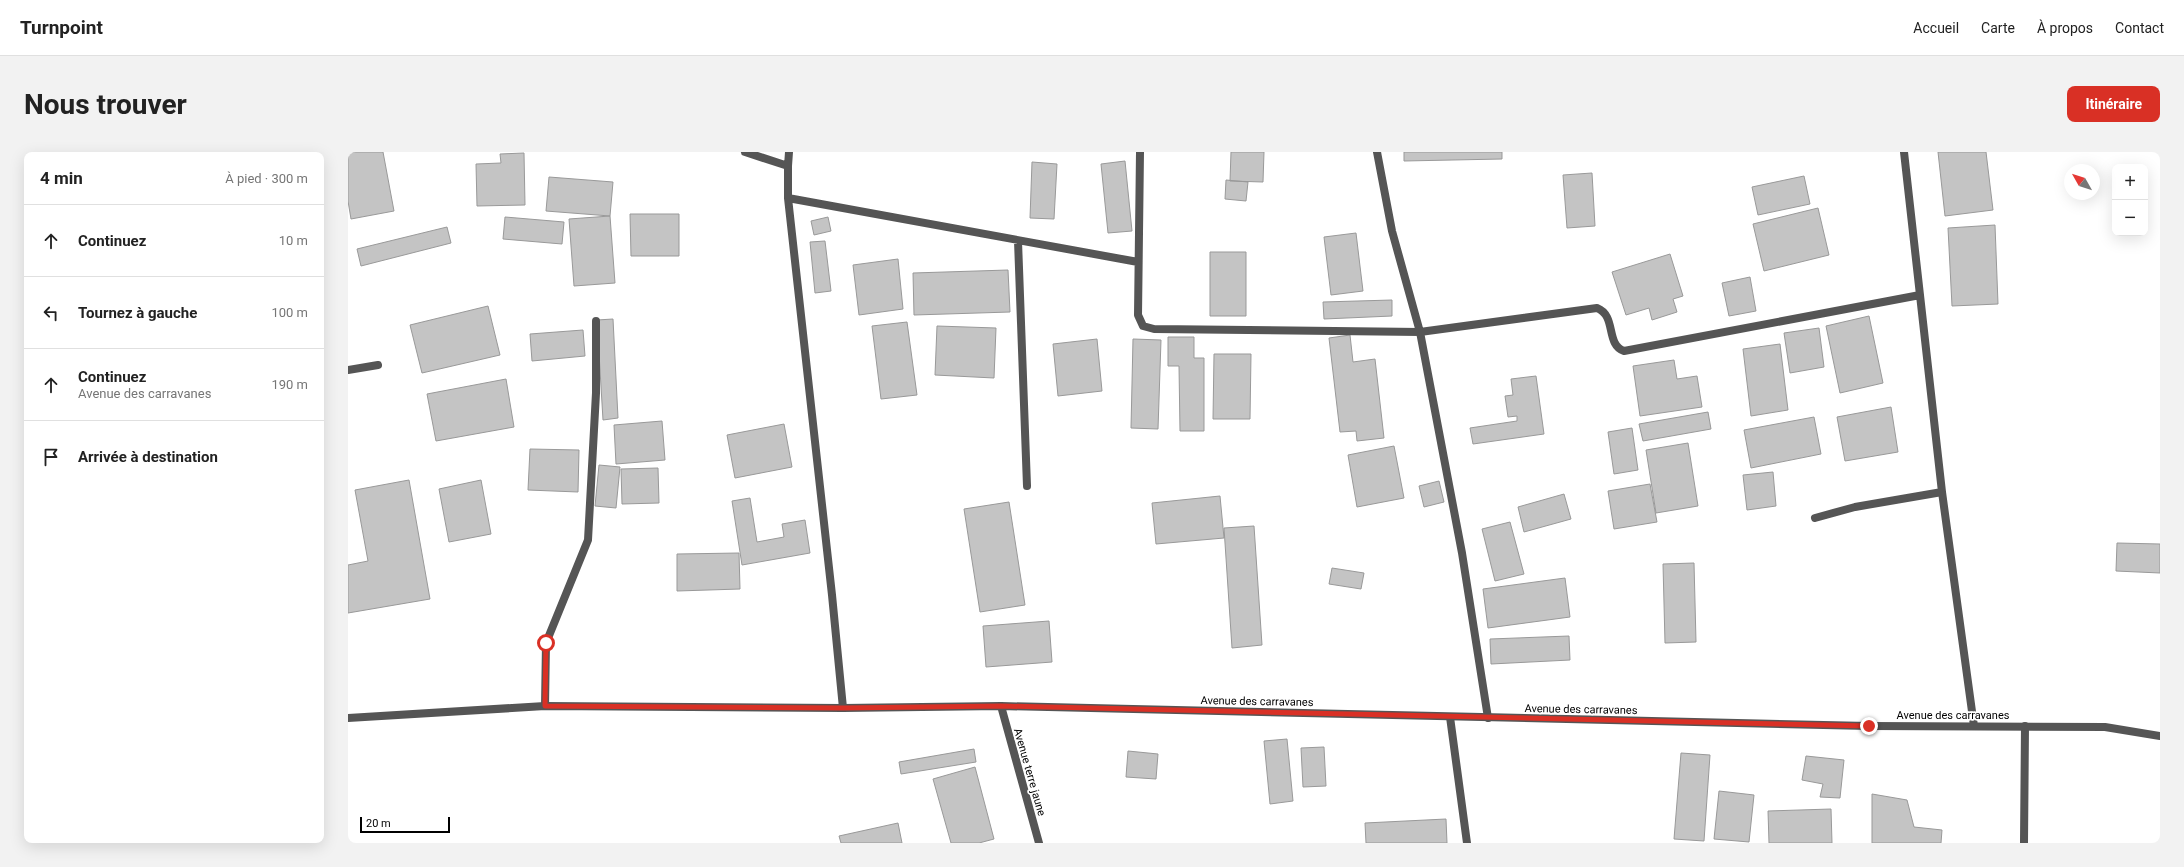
<!DOCTYPE html>
<html lang="fr">
<head>
<meta charset="utf-8">
<style>
  :root { --surface:#fff; --page:#f2f2f2; --text:#222; --muted:#767676; --line:#e0e0e0; --accent:#d93025 }
  body { margin:0; font-family:Roboto,sans-serif; background:var(--page); color:var(--text) }
  .controls { position:absolute; right:12px; top:12px; display:grid; overflow:hidden; border-radius:8px; box-shadow:0 4px 16px #0002 }
  .controls button { width:36px; height:36px; display:grid; place-items:center; padding:0; border:0; border-bottom:1px solid var(--line); background:var(--surface); color:var(--text); font:20px sans-serif }
  .compass { position:absolute; left:1716px; top:12px; width:36px; height:36px; border-radius:50%; background:var(--surface); box-shadow:0 4px 16px #0002; rotate:309deg }
  .scale { position:absolute; left:12px; bottom:10px; width:90px; box-sizing:border-box; padding-left:4px; border:2px solid #000; border-top:0; font-size:11px; line-height:14px; white-space:nowrap; color:#000; -webkit-text-stroke:3px #fff; paint-order:stroke }
  .stop { position:absolute; width:12px; height:12px; margin:-9px; border:3px solid #d93025; border-radius:50%; background:#fff }
  .stop.end { background:#d93025; border-color:#fff; box-shadow:0 1px 4px #0008 }
  .list { margin:0; padding:0; list-style:none }
  h2 { display:flex; justify-content:space-between; align-items:center; height:52px; margin:0; padding:0 16px; font-size:17px }
  h2 small { font-size:13px; font-weight:400; color:var(--muted) }
  .list li { display:grid; grid-template-columns:26px 1fr auto; gap:12px; align-items:center; box-sizing:border-box; height:72px; padding:0 16px; border-top:1px solid var(--line) }
  .list b { display:block; font-size:15px; white-space:nowrap }
  .list p { margin:0; font-size:13px; white-space:nowrap; color:var(--muted) }
  .list em { font-size:13px; font-style:normal; color:var(--muted) }
  .icon { flex:none; width:22px; height:22px; fill:none; stroke:currentColor; stroke-width:2; stroke-linecap:round; stroke-linejoin:round }
  .map { position:relative; flex:none; width:1812px; height:691px; overflow:hidden; border-radius:8px }
  header { display:flex; align-items:center; gap:24px; box-sizing:border-box; height:56px; padding:0 20px; background:var(--surface); border-bottom:1px solid var(--line) }
  header strong { font-size:19px }
  nav { display:flex; gap:22px; margin-inline-start:auto; font-size:14px }
  .intro { display:flex; align-items:center; justify-content:space-between; box-sizing:border-box; height:96px; padding:0 24px }
  h1 { margin:0; font-size:28px }
  .button { padding:10px 18px; border-radius:8px; background:var(--accent); color:#fff; font-size:14px; font-weight:700 }
  main { display:flex; gap:24px; padding:0 24px }
  aside { flex:1; background:var(--surface); border-radius:8px; box-shadow:0 4px 16px #0002 }
  .map>svg:first-child { display:block }
</style>
</head>
<body>
<header>
<strong>Turnpoint</strong>
<nav><a>Accueil</a><a>Carte</a><a>À propos</a><a>Contact</a></nav>
</header>
<div class="intro"><h1>Nous trouver</h1><a class="button">Itinéraire</a></div>
<main>
<aside>
<h2>4 min<small>À pied · 300 m</small></h2>
<ul class="list">
<li><svg class="icon" aria-label="ahead" viewBox="0 0 24 24"><path d="M12 20V5M6 11l6-6 6 6"/></svg><div><b>Continuez</b></div><em>10 m</em></li>
<li><svg class="icon" aria-label="left" viewBox="0 0 24 24"><path d="M17 20v-9H6M10 6l-5 5 5 5"/></svg><div><b>Tournez à gauche</b></div><em>100 m</em></li>
<li><svg class="icon" aria-label="ahead" viewBox="0 0 24 24"><path d="M12 20V5M6 11l6-6 6 6"/></svg><div><b>Continuez</b><p>Avenue des carravanes</p></div><em>190 m</em></li>
<li><svg class="icon" aria-label="arrive" viewBox="0 0 24 24"><path d="M6 21V4h12l-3 4 3 4H6"/></svg><div><b>Arrivée à destination</b></div></li>
</ul>
</aside>
<div class="map">
<svg width="1812" height="691" viewBox="0 0 1812 691">
  <rect width="100%" height="100%" fill="#fff"/>
  <path fill="#c4c4c4" stroke="#999" d="M0 0H35L46 59 3 67 0 49Z
    M883 0H916L915 30 882 29Z
    M1056 0H1154V7L1056 9Z
    M1590 0H1638L1645 58 1597 64Z
    M176 1 177 53 129 54 128 12 153 11 152 2Z
    M777 9 784 79 760 81 753 12Z
    M684 10 709 12 706 67 682 66Z
    M1244 21 1247 74 1219 76 1215 23Z
    M1456 24 1462 52 1410 63 1404 35Z
    M201 25 265 30 262 64 198 59Z
    M878 28 900 30 898 49 877 47Z
    M1470 56 1481 103 1416 119 1405 72Z
    M282 62H331V104H283Z
    M262 64 267 131 226 134 221 67Z
    M157 65 216 70 214 92 155 87Z
    M480 65 483 79 466 83 463 69Z
    M1647 73 1650 152 1604 154 1600 76Z
    M99 75 103 91 13 114 9 97Z
    M1008 81 1015 139 983 143 976 85Z
    M477 89 483 139 467 141 462 90Z
    M862 100H898V164H862Z
    M1322 102 1335 144 1325 147 1329 160 1304 168 1301 156 1278 163 1264 120Z
    M550 107 555 157 511 163 505 113Z
    M660 118 662 160 566 163 565 121Z
    M1402 125 1408 159 1381 164 1374 131Z
    M1044 148V164L976 167 975 150Z
    M140 154 152 203 74 221 62 173Z
    M1521 164 1535 231 1492 241 1478 174Z
    M265 167 270 266 255 268 249 168Z
    M559 170 569 243 533 247 524 174Z
    M589 174 648 176 646 226 587 223Z
    M1471 176 1476 215 1442 221 1436 181Z
    M235 178 237 204 184 209 182 182Z
    M1002 183 1005 210 1027 207 1036 286 1009 289 1008 279 992 280 981 186Z
    M820 185H846V206H856V279H832L831 214H820Z
    M749 187 754 239 710 244 705 192Z
    M785 187 813 188 810 277 783 276Z
    M1432 192 1440 258 1403 264 1395 197Z
    M866 202H903L902 267H865Z
    M1326 208 1329 227 1349 224 1354 255 1292 264 1285 214Z
    M1188 224 1196 282 1125 292 1122 276 1169 269V264L1160 265 1157 244 1165 243 1163 227Z
    M158 227 166 275 88 289 79 242Z
    M1543 255 1550 300 1497 309 1489 265Z
    M1360 260 1363 277 1295 289 1291 272Z
    M1466 265 1473 302 1403 316 1396 278Z
    M314 269 317 308 268 312 266 273Z
    M436 272 444 315 387 326 379 283Z
    M1284 276 1290 318 1266 322 1260 280Z
    M1340 291 1350 354 1308 361 1298 298Z
    M1046 294 1056 346 1009 355 1000 303Z
    M182 297 231 298 230 340 180 338Z
    M251 313 272 315 268 356 247 354Z
    M310 316 311 351 274 352 273 317Z
    M1425 320 1428 354 1399 358 1395 323Z
    M61 328 82 447 0 461V413L20 409 7 338Z
    M133 328 143 382 101 390 91 337Z
    M1091 329 1096 350 1076 355 1071 334Z
    M1302 332 1309 370 1266 377 1260 339Z
    M1216 342 1223 367 1176 380 1170 355Z
    M872 344 876 386 808 392 804 351Z
    M402 346 409 390 436 385 434 372 457 368 462 401 394 413 384 349Z
    M661 350 677 453 632 460 616 357Z
    M1162 370 1176 422 1147 429 1134 377Z
    M906 374 914 493 884 496 876 376Z
    M1769 391 1812 392V421L1768 419Z
    M391 401 392 437 329 439V402Z
    M1346 411 1348 490 1317 491 1315 412Z
    M984 416 1016 421 1013 437 981 432Z
    M1217 426 1222 465 1140 476 1135 437Z
    M701 469 704 510 638 515 635 474Z
    M1221 484 1222 508 1143 512 1142 487Z
    M939 587 945 649 922 652 916 589Z
    M976 595 978 634 955 635 953 596Z
    M626 597 628 610 553 622 551 610Z
    M780 599 810 602 808 627 778 625Z
    M1333 601 1362 603 1356 689 1326 687Z
    M1458 604 1496 608 1492 646 1472 645 1475 632 1454 628Z
    M627 615 646 687 631 691H603L585 627Z
    M1371 639 1406 643 1401 690 1366 687Z
    M1524 642 1559 648 1566 675 1594 678 1593 691H1524Z
    M1483 657 1484 691H1421L1420 659Z
    M1098 667 1099 691H1018L1017 671Z
    M550 671 554 691H493L491 684Z"/>
  <g fill="none" stroke-linecap="round" stroke-linejoin="round">
    <path stroke="#555" stroke-width="8" d="M397 0 440 14V46L484 443 495 556
      M792 0 790 163 795 174 806 177 1072 180 1249 156C1269 164 1257 192 1276 199L1572 143
      M1029 0 1044 79 1072 180 1114 401 1140 566
      M1556 0 1594 340 1626 574
      M440 14 441 0
      M440 46 790 110
      M670 89 679 334
      M0 218 30 213
      M1467 366 1507 355 1594 340
      M197 554 198 491 240 388 248 241V169
      M1102 565 1119 691
      M1676 691 1677 574"/>
    <path stroke="#555" stroke-width="8" d="M653 554 691 691
      M0 566 197 554 495 556 653 554 1521 574 1757 575 1812 584"/>
  </g>
  <g fill="none" stroke-linecap="round" stroke-linejoin="round">
    <path stroke="#d93025" stroke-width="5" d="M198 491 197 554 495 556 653 554 1521 574"/>
  </g>
  <g text-anchor="middle" stroke-width="3.5" stroke-linejoin="round" paint-order="stroke">
    <g font-size="11" fill="#000" stroke="#fff">
      <text transform="translate(909 549) rotate(1)" y="4">Avenue des carravanes</text>
      <text transform="translate(1233 557) rotate(1)" y="4">Avenue des carravanes</text>
      <text x="1605" y="567">Avenue des carravanes</text>
      <text transform="translate(682 620) rotate(74)" y="4">Avenue terre jaune</text>
    </g>
  </g>
</svg>
<div class="controls">
<button>+</button>
<button>−</button>
</div>
<svg class="compass" viewBox="-18 -18 36 36"><path d="M0-13l5 13h-10z" fill="#e53935"/><path d="M0 13l5-13h-10z" fill="#767676"/></svg>
<div class="scale">20 m</div>
<div class="stop" style="left:198px;top:491px"></div>
<div class="stop end" style="left:1521px;top:574px"></div>
</div>
</main>
</body>
</html>
